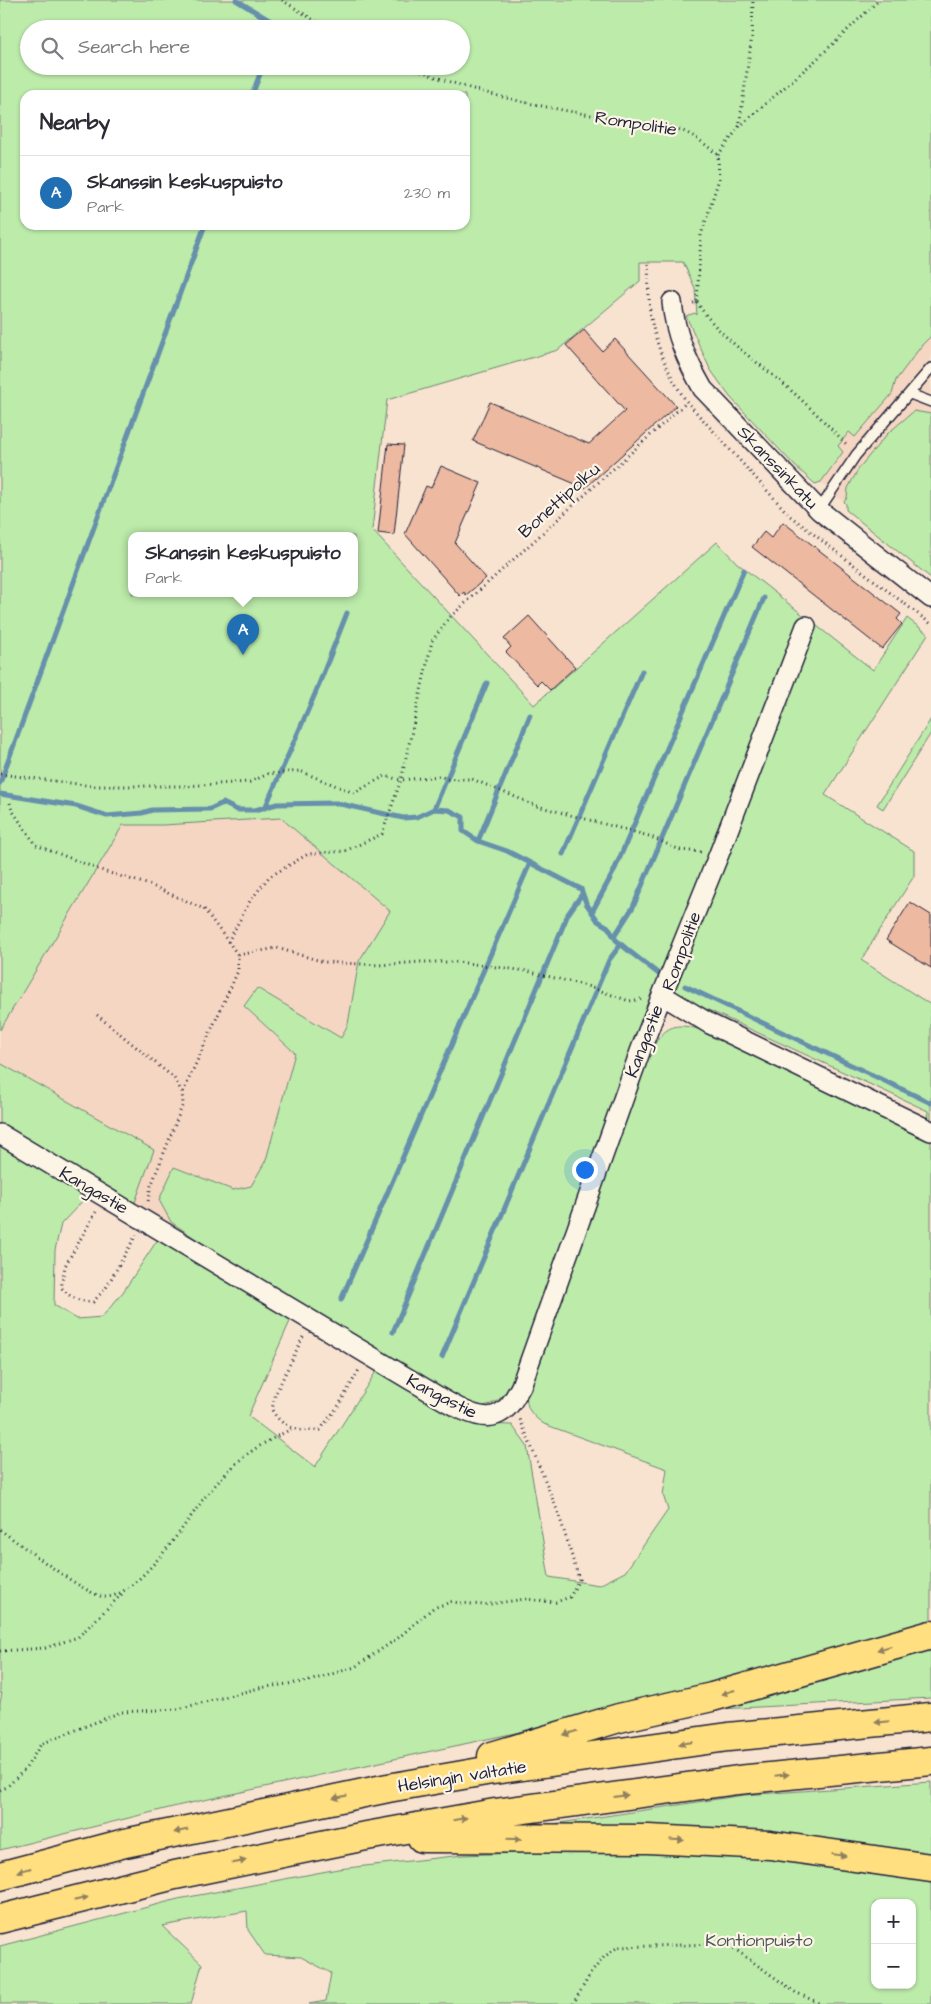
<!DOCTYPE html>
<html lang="en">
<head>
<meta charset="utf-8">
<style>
  :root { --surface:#fff; --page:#f2f2f3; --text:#2b2b33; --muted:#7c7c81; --line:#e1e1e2; --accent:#1f6fb2 }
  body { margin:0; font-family:"Architects Daughter",sans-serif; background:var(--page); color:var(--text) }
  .controls { position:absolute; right:15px; bottom:15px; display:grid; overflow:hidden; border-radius:10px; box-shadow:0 1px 4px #0004 }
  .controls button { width:45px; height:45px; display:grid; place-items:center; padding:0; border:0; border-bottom:1px solid var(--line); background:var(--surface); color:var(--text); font:25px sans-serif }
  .you { position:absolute; left:584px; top:1169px; width:18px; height:18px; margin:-12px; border:4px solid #fff; border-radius:50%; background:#1a73e8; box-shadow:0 0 0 8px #1a73e833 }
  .badge { display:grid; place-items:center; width:32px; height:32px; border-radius:50%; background:var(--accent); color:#fff; font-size:16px; font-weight:700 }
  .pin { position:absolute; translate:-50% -41px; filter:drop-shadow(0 1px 2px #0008) }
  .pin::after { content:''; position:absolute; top:26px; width:18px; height:15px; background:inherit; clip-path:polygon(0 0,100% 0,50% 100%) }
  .popup { position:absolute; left:128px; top:532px; width:230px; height:65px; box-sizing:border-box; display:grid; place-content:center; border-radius:10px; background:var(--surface); filter:drop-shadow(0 1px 4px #0005); font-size:16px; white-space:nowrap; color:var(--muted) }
  .popup b { font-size:19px; color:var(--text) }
  .popup::after { content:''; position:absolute; left:50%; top:100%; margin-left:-10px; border:10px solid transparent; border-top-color:var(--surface) }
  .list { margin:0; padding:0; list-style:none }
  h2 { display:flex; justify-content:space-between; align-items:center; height:65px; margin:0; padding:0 20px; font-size:21px }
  h2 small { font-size:16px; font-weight:400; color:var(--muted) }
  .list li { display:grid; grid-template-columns:32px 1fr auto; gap:15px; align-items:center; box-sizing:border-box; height:75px; padding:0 20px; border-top:1px solid var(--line) }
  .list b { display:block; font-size:19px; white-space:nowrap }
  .list p { margin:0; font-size:16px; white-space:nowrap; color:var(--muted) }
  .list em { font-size:16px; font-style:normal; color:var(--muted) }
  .icon { flex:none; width:28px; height:28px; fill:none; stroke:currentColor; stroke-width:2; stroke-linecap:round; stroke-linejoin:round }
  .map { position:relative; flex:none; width:931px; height:2004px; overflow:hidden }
  .search { position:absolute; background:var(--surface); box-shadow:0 1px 4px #0004; left:20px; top:20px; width:450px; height:55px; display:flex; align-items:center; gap:12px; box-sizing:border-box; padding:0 18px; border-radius:28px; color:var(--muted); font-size:19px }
  .panel { position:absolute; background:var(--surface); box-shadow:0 1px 4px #0004; left:20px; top:90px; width:450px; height:140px; border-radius:15px }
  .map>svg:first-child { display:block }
</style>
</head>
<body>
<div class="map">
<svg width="931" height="2004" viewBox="0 0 931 2004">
  <rect width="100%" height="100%" fill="#f8e3d0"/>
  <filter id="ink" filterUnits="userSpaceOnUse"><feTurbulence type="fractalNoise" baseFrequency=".02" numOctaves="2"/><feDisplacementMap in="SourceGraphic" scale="10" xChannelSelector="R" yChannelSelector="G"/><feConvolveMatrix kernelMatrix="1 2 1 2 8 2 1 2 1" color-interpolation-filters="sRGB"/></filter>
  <g filter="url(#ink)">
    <path fill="#f5d6c2" d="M931 332V424L914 414 844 502 813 476Z
      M337 815 421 880 359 961 348 1024 341 1038 257 988 244 1006 295 1053 266 1160 251 1186 233 1190 174 1167 160 1200 171 1222 134 1205 153 1150 0 1063V885L10 824 163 825Z"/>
    <path fill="#bcebaa" stroke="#6f8672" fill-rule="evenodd" d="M0 0H931V336L922 345 896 380 892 394 855 437 849 432 838 446 843 452 821 482 815 484 795 466 730 397 710 369 686 316 695 313 697 315 695 288 683 262H640V281L558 350 387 400 372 530 534 705 717 542 737 563 873 670 907 618 928 634 825 795 914 851V876L861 960 931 1005V1624L879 1641 543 1727 181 1805 0 1850V1703L2 1693H0V1141L89 1194 61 1224 55 1250 54 1305 77 1319 102 1317 123 1292 158 1239 291 1319 248 1416 315 1467 377 1370 479 1424 512 1425 527 1446 549 1577 599 1585 625 1572 668 1510 663 1495 667 1469 544 1424C522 1409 526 1400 529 1376L652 1048C666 1025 676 1022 701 1030L925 1135 928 1111 691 1002 655 999 514 1379C502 1401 493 1408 468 1406L268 1288 171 1222 159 1200 174 1167 233 1190 251 1186 266 1160 295 1053 244 1006 257 988 341 1038 348 1024 359 961 390 911 281 818 163 825H123L0 1030ZM29 29H461V66H29ZM25 95H465V225H25ZM132 536H354V594H132Z
      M914 411 931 414V578L846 510V504L844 502 847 498 848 488 859 468 887 434Z
      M931 719V733L883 809 877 805Z
      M0 1063 154 1150 134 1205 0 1126Z
      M931 1648V1698L720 1709Z
      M931 1782V1856L546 1825 744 1795Z
      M623 1849 759 1857 931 1879V2004H309L326 2001 331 1973 301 1957 265 1955 248 1930 247 1911 162 1926 202 1964 191 2004H0V1946L178 1899 338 1869 463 1855ZM875 1903H912V1985H875Z"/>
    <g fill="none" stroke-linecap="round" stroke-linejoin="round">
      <path stroke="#6690ab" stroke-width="5" d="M236 0 274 23 275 29
        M252 95 263 66
        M0 783 205 225
        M0 794 76 806 107 816 142 813 152 810 210 809 223 803 237 810H255L277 804 336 803 403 818 417 817 434 809 449 810 463 817V831L478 841 507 851 581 889 586 903 598 921 608 927 616 940 629 951 660 975
        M265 808 315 694 347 613
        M434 809 487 683
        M478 841 530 715
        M563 854 642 671
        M592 912 614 871 744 570
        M614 937 633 907 764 598
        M685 986 931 1103
        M341 1300 530 863
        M393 1332 568 914 582 894
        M442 1357 609 960 621 944"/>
    </g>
    <path fill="#edb9a0" stroke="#22223b" d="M584 330 602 351 615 339 676 406 585 488 473 441 490 402 589 444 625 411 566 345Z
      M388 444 404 445 394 535 378 533Z
      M441 466 481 483 455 543 486 578 466 595 464 592 460 596 405 534 426 486 431 488Z
      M783 522 901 614 897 619 902 624 882 649 752 547 764 532 771 538Z
      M529 616 575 667 550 690 541 681 537 685 506 652 511 647 504 639Z
      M910 902 931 915V968L886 940Z"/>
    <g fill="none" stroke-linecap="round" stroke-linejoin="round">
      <g stroke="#22223b" stroke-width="12">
        <path id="lane" d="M910 394 931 402
          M819 510 856 455 931 368"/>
      </g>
      <g stroke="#22223b" stroke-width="22">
        <path id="street" d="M672 302C675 334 687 361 703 389L819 510 931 598
          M806 626 719 854 662 995 710 1024 931 1131
          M0 1134 414 1382C432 1392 475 1424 496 1415 509 1410 515 1397 521 1386L641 1049 662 995"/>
      </g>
      <g stroke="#22223b" stroke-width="31">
        <path id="highway" d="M492 1756 619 1718 712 1697 931 1635
          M422 1838 648 1839 770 1845 931 1868
          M0 1876 125 1843 388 1788 486 1771 728 1737 931 1717
          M0 1919 175 1875 361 1837 495 1813 738 1780 931 1761"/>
      </g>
      <path stroke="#22223b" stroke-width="3" stroke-dasharray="1 4" stroke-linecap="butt" d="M282 0 328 29
        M407 66C489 100 581 115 668 126 691 132 701 141 718 155L719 179 701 235 697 302 690 304
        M739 127 752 36 753 0
        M718 155 739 127 817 59 879 0
        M648 264C649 283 648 305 652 323 658 351 671 379 687 402L790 516 931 624
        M697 302C718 337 756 360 787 387 808 405 828 425 848 446
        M0 774 93 786H185L250 782 268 774 300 771 354 793 385 776 401 780 440 776 447 779H472L537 806 649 836 680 850 702 852
        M10 803 12 810 36 845 106 872 150 885 204 909 238 955V971L183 1092
        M228 942 250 901 269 877 308 854 345 851 382 834 401 780 432 641 449 618 687 402
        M238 955 277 948 324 962 379 965 421 962H458L527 971 587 986 629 1001 642 999
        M97 1015 174 1078 182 1092 183 1104 151 1186 148 1202
        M96 1212 65 1266 61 1287C70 1298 78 1301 93 1302L106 1288 136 1235
        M303 1337 275 1395 272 1410C283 1429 299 1432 320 1430L339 1405 360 1368
        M0 1530C18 1542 88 1597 105 1597 137 1598 187 1521 205 1497 216 1484 232 1466 245 1456 259 1445 276 1437 291 1429
        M0 1651 45 1648 78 1637 122 1594
        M0 1790 7 1787 26 1768 41 1744 121 1712 178 1709 259 1688 309 1681 355 1667 398 1638 433 1608 451 1602 483 1605 526 1599 556 1602 570 1597 579 1579 558 1512 520 1419
        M573 2004 591 1973 604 1957 618 1947 715 1944 732 1947 795 1992 821 2004"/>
      <use href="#lane" stroke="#fcf5e5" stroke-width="9"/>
      <use href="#street" stroke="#fcf5e5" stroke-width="19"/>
      <use href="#highway" stroke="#ffdf80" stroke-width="28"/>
    </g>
    <defs><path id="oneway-solid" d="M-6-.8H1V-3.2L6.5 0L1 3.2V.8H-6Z" transform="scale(1.25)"/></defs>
    <g fill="#90805e">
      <use href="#oneway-solid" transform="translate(884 1648) rotate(164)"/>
      <use href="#oneway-solid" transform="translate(728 1692) rotate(164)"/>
      <use href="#oneway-solid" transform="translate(882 1722) rotate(174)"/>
      <use href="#oneway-solid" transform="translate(570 1733) rotate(163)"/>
      <use href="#oneway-solid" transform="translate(686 1743) rotate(172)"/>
      <use href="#oneway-solid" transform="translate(782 1775) rotate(-6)"/>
      <use href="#oneway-solid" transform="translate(621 1796) rotate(-8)"/>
      <use href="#oneway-solid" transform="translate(340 1797) rotate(168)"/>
      <use href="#oneway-solid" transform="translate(460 1819) rotate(-10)"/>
      <use href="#oneway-solid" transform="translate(181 1831) rotate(168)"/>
      <use href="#oneway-solid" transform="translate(514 1839) rotate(1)"/>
      <use href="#oneway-solid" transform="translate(677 1840) rotate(3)"/>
      <use href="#oneway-solid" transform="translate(839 1855) rotate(8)"/>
      <use href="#oneway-solid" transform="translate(239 1862) rotate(-12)"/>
      <use href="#oneway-solid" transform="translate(24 1870) rotate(165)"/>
      <use href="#oneway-solid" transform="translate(81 1899) rotate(-14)"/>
    </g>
  </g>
  <g text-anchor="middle" stroke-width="4.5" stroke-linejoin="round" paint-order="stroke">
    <g font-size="18" fill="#22223b" stroke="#fcf5e5">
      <text transform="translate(636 123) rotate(9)" y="6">Rompolitie</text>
      <text transform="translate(778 467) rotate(46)" y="6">Skanssinkatu</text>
      <text transform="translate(559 500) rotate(-42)" y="6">Bonettipolku</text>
      <text transform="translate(681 951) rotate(-70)" y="6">Rompolitie</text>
      <text transform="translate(644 1041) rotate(-69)" y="6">Kangastie</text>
      <text transform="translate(94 1190) rotate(30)" y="6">Kangastie</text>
      <text transform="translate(442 1396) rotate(27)" y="6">Kangastie</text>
      <text transform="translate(462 1776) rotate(-9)" y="6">Helsingin valtatie</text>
    </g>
    <g font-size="18" fill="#485457" stroke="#fcf5e5">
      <text x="759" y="1946">Kontionpuisto</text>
    </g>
  </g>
</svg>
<div class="controls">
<button>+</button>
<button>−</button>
</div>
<div class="you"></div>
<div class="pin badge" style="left:243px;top:655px">A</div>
<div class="popup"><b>Skanssin keskuspuisto</b>Park</div>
<div class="search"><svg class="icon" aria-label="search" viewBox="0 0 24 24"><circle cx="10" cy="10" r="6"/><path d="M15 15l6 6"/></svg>Search here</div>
<section class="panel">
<h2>Nearby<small></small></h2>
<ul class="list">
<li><span class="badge">A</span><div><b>Skanssin keskuspuisto</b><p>Park</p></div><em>230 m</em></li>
</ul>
</section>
</div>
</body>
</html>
